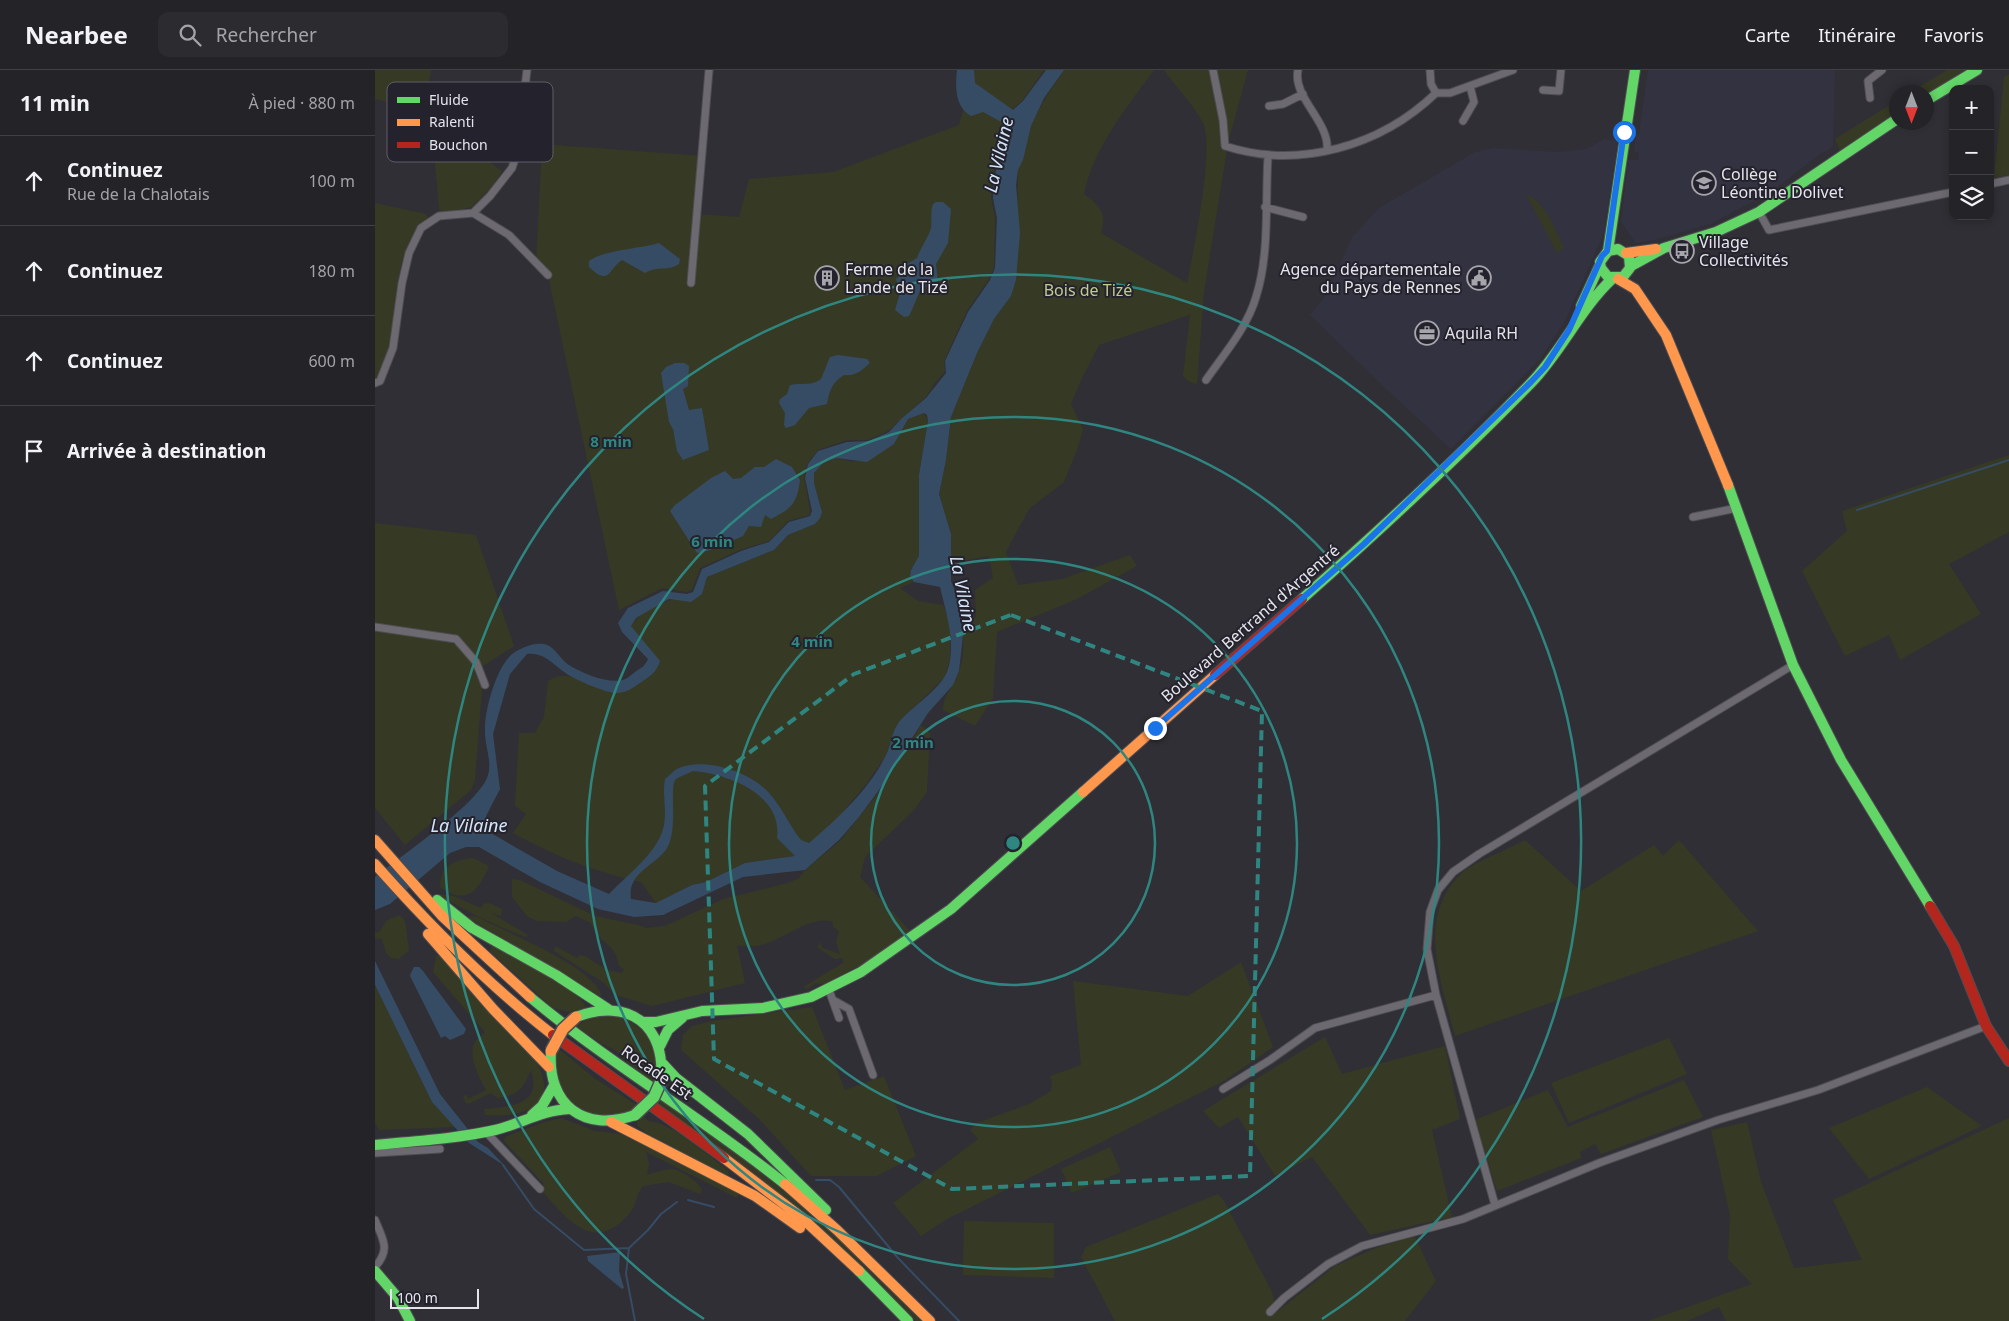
<!DOCTYPE html>
<html lang="fr">
<head>
<meta charset="utf-8">
<style>
  :root { --surface:#242328; --page:#2c2b30; --text:#f1f3f6; --muted:#a3a4a8; --line:#414045 }
  body { margin:0; font-family:"Noto Sans",sans-serif; background:var(--page); color:var(--text) }
  .controls { position:absolute; right:15px; top:15px; display:grid; overflow:hidden; border-radius:10px; box-shadow:0 2px 8px #0003 }
  .controls button { width:45px; height:45px; display:grid; place-items:center; padding:0; border:0; border-bottom:1px solid var(--line); background:var(--surface); color:var(--text); font:25px sans-serif }
  .compass { position:absolute; left:1514px; top:15px; width:45px; height:45px; border-radius:50%; background:var(--surface); box-shadow:0 2px 8px #0003; rotate:180deg }
  .scale { position:absolute; left:15px; bottom:12px; width:89px; box-sizing:border-box; padding-left:5px; border:2px solid #e5e4eb; border-top:0; font-size:14px; line-height:18px; white-space:nowrap; color:#e5e4eb; -webkit-text-stroke:4px #24232d; paint-order:stroke }
  .stop { position:absolute; width:15px; height:15px; margin:-11px; border:4px solid #1a73e8; border-radius:50%; background:#fff }
  .stop.end { background:#1a73e8; border-color:#fff; box-shadow:0 1px 5px #0008 }
  .list { margin:0; padding:0; list-style:none }
  h2 { display:flex; justify-content:space-between; align-items:center; height:65px; margin:0; padding:0 20px; font-size:21px }
  h2 small { font-size:16px; font-weight:400; color:var(--muted) }
  .list li { display:grid; grid-template-columns:32px 1fr auto; gap:15px; align-items:center; box-sizing:border-box; height:90px; padding:0 20px; border-top:1px solid var(--line) }
  .list b { display:block; font-size:19px; white-space:nowrap }
  .list p { margin:0; font-size:16px; white-space:nowrap; color:var(--muted) }
  .list em { font-size:16px; font-style:normal; color:var(--muted) }
  .icon { flex:none; width:28px; height:28px; fill:none; stroke:currentColor; stroke-width:2; stroke-linecap:round; stroke-linejoin:round }
  .map { position:relative; flex:none; width:1634px; height:1251px; overflow:hidden }
  header { display:flex; align-items:center; gap:30px; box-sizing:border-box; height:70px; padding:0 25px; background:var(--surface); border-bottom:1px solid var(--line) }
  header strong { font-size:24px }
  nav { display:flex; gap:28px; margin-inline-start:auto; font-size:18px }
  .search { width:350px; height:45px; background:var(--page); display:flex; align-items:center; gap:12px; box-sizing:border-box; padding:0 18px; border-radius:10px; color:var(--muted); font-size:19px }
  main { display:flex }
  aside { flex:1; background:var(--surface) }
  .map>svg:first-child { display:block }
</style>
</head>
<body>
<header>
<strong>Nearbee</strong>
<div class="search"><svg class="icon" aria-label="search" viewBox="0 0 24 24"><circle cx="10" cy="10" r="6"/><path d="M15 15l6 6"/></svg>Rechercher</div>
<nav><a>Carte</a><a>Itinéraire</a><a>Favoris</a></nav>
</header>
<main>
<aside>
<h2>11 min<small>À pied · 880 m</small></h2>
<ul class="list">
<li><svg class="icon" aria-label="ahead" viewBox="0 0 24 24"><path d="M12 20V5M6 11l6-6 6 6"/></svg><div><b>Continuez</b><p>Rue de la Chalotais</p></div><em>100 m</em></li>
<li><svg class="icon" aria-label="ahead" viewBox="0 0 24 24"><path d="M12 20V5M6 11l6-6 6 6"/></svg><div><b>Continuez</b></div><em>180 m</em></li>
<li><svg class="icon" aria-label="ahead" viewBox="0 0 24 24"><path d="M12 20V5M6 11l6-6 6 6"/></svg><div><b>Continuez</b></div><em>600 m</em></li>
<li><svg class="icon" aria-label="arrive" viewBox="0 0 24 24"><path d="M6 21V4h12l-3 4 3 4H6"/></svg><div><b>Arrivée à destination</b></div></li>
</ul>
</aside>
<div class="map">
<svg width="1634" height="1251" viewBox="0 0 1634 1251">
  <rect width="100%" height="100%" fill="#302f35"/>
  <path fill="#333240" d="M1273 0H1460L1458 77 1444 85 1397 121 1338 153 1280 170 1261 173 1246 152 1253 90H1264V83L1259 82 1261 65 1264 63Z
    M1229 69 1243 71 1229 163 1190 251 1166 288 1076 379 1010 318 935 245 952 224 977 167 1004 138 1100 82 1118 78 1183 82 1211 79Z"/>
  <path fill="#363a24" d="M0 0H56L49 41 58 54 78 65 127 101 119 114 97 137 68 143 64 139 58 71 47 53 32 36 0 29Z
    M600 0H669L647 31 638 39 631 55 617 109 616 128 620 148 619 197 614 209 592 241 569 291 570 302 561 311 551 327 513 361 493 370H472L443 380 432 394 429 407 435 441 434 445 413 451 394 471 365 480 325 498 317 520 312 522 287 518 244 540 173 205 161 193 167 74 327 86 321 144 364 147 374 109 458 102 584 55Z
    M689 0H779C752 37 718 78 709 124 724 135 733 144 726 163L812 213C818 185 840 76 828 53 818 34 801 17 789 0H873L853 73 829 222 822 315 813 311 808 306 815 245 724 275 706 310 696 334 708 359 702 380 689 412 654 439 631 482 643 515 687 509 755 485 762 496 702 529 622 562 618 628 600 656 568 640C568 624 580 616 584 601 590 585 589 567 586 551L601 547 600 520 618 508 614 486 576 493V464L564 424 571 390 576 347 602 283 619 249 636 226 641 210 643 100C651 85 651 69 657 54 665 34 677 18 689 0Z
    M1572 0H1594L1552 24 1536 22Z
    M1634 4V105L1619 108 1629 7Z
    M1521 31V43L1465 81 1460 69Z
    M1151 124C1172 134 1179 158 1189 178L1182 183Z
    M0 133 51 144 53 148C6 187 32 265 0 310Z
    M549 343 553 351 544 405V487L536 500 535 506 539 512 525 518 543 531 568 535 575 553V587L572 601 568 609 525 651 520 659 510 687 492 713 462 749 420 786 370 793 331 812 317 815 281 833 266 812C217 801 182 787 138 763L151 744 140 736 144 663H160L169 647 173 612C190 595 223 618 242 623L284 591 256 556C271 533 302 528 327 524L332 507 399 480 413 465 440 454 447 442 439 413V403L449 392 462 388 478 392 519 374 533 349Z
    M1634 385V462L1574 494 1606 544 1525 590 1514 565 1470 586 1427 501 1472 461 1467 441Z
    M0 453 101 465 139 576 99 602 107 618 100 710 96 720 30 775 0 738Z
    M546 655 555 663 552 722 538 741 490 787 485 807 534 860C512 887 477 897 449 915L441 913 432 919 428 917 468 893V888L460 889 442 877 446 872 447 878 465 884 461 872 464 861 458 857V852C436 844 407 871 386 875 379 877 370 875 362 876L370 913 277 936 241 925 229 913 179 881 180 876 202 888 205 885 210 886 232 900 247 903 249 899 244 896C240 870 223 875 216 853L201 846 191 852 162 851 152 846 137 827V809L145 810 220 846 263 855 271 858 290 856 348 829 413 813 424 808 430 800 465 771 505 721Z
    M1150 770 1206 821 1279 775 1288 786 1304 770 1383 861 1080 966C1067 914 1040 848 1086 804 1095 794 1136 778 1150 770Z
    M98 788 114 796C104 821 91 836 65 817 65 796 79 790 98 788Z
    M64 824 79 826 106 838 108 834 114 833 127 839 126 846 116 843 153 865 151 867C133 861 76 835 64 824Z
    M25 845 30 851 34 880 24 889 16 888 11 883 7 869 0 868V863L4 862 12 850Z
    M94 846 103 847C130 862 221 897 227 927L93 848Z
    M117 876C140 888 200 915 211 937L198 943 178 938 119 885 115 881Z
    M61 886H67C90 912 113 938 137 963 145 972 157 982 162 992 185 1037 147 1048 110 1045L109 1039C136 1037 168 1034 156 1000 147 1020 144 1025 122 1028L116 1023 93 1034 90 1032 88 1027 91 1024 93 1029 111 1020C105 1009 93 987 99 974 101 970 107 965 110 962L58 902Z
    M866 892 898 977 849 1011 572 1149 546 1166 518 1133 603 1069 595 1060 602 1053 654 1034 676 1021 677 1013 675 1006 706 995 698 911 813 926Z
    M0 915 57 1032 80 1057 4 1060 0 1052Z
    M437 937 470 1020 509 1006 541 1086 502 1106H436L384 1049 306 980 308 965 317 956 337 951Z
    M234 945C270 952 287 975 279 1012L252 992 242 981 227 974 201 956 217 947Z
    M950 967 967 1004 1070 976 1085 1049 1057 1060 1077 1147 995 1165 937 1087 900 1106 863 1047 844 1058 828 1041Z
    M1294 968 1312 1004 1194 1053 1176 1013Z
    M184 979 219 1008 263 1036C223 1066 167 1026 184 979Z
    M1309 1010 1328 1047 1226 1084 1220 1074 1205 1082 1206 1088 1122 1121 1100 1050 1173 1020 1193 1057Z
    M1552 1017 1607 1056 1494 1109 1454 1058Z
    M285 1030 372 1091 450 1155 549 1251H541L506 1216 281 1034Z
    M269 1046 273 1051C298 1053 333 1085 353 1101L354 1104 352 1106 277 1068 263 1056 262 1052Z
    M186 1048 220 1061 247 1064 363 1123V1126L362 1128 271 1082 274 1094 272 1105C279 1103 289 1099 297 1099 306 1100 324 1112 327 1120L325 1124 294 1112 268 1116C261 1124 262 1135 254 1144 217 1186 191 1147 164 1118L169 1114 129 1071 130 1067 169 1052Z
    M1634 1048V1251H1351L1344 1237 1312 1251H1273L1377 1214 1353 1189 1355 1145 1336 1060 1372 1052 1386 1112 1419 1198 1487 1190 1458 1130Z
    M735 1077 746 1102 697 1123 686 1099Z
    M843 1124 849 1131 897 1222 902 1242 960 1196 1001 1178 1039 1165 1061 1211 1030 1251H740L706 1187 711 1177Z
    M589 1151 679 1153V1208L588 1205Z"/>
  <path fill="#364c64" fill-rule="evenodd" d="M582 0H599L600 13 638 40 648 31 671 0H689L669 28 656 56 648 90 643 100 641 115 645 163 641 210 636 226 619 249 602 283 576 347 571 390 564 424 576 464V511L581 523 588 565 584 601 578 615 553 643 504 720 484 747 464 770 430 800 368 807 288 845 259 847 223 839 165 812 104 777H91L75 783 15 834 0 840V807C27 785 97 738 111 710 119 694 110 679 110 662 109 641 121 599 136 585 143 579 158 572 168 574 179 575 185 589 194 595 207 603 232 614 248 610 252 609 256 605 260 602 266 598 270 596 273 589L247 562 243 553 253 538 288 521 312 524 318 522 327 499 366 481 394 472 414 452 435 446 437 441 430 408 433 394 443 381 472 372 494 371 514 362 526 349 551 328 571 303 570 291 593 242 615 210 620 198 622 148 618 128 619 109 632 55 608 42 596 46C580 37 580 17 582 0ZM549 343 552 345 553 351 544 405V486L536 500 535 506 539 512 565 517C571 543 581 572 573 599 567 619 537 636 524 652 516 663 516 676 510 687 493 721 462 749 434 773L426 770C414 755 407 737 394 723 376 702 328 686 302 699 298 701 294 706 290 709 287 724 292 740 289 755 284 782 252 805 234 824L182 801 114 762 111 746 125 719 118 664 135 604 152 584C170 582 178 595 192 604 201 610 233 624 243 623 252 622 258 618 265 613 274 607 282 602 285 591L256 556 261 548 294 529 316 532 327 524 332 507 399 480 413 465 440 454 445 448 447 442 439 413V403L449 392 462 388 492 392 519 374 533 349ZM318 701C354 704 408 725 402 768L420 786 370 793 331 812 317 815 281 833 256 829C252 804 277 797 290 781 305 762 293 716 301 709 305 706 313 704 318 701Z
    M561 132H568L576 139 573 173 561 194 563 211C557 216 550 216 545 221 544 222 537 241 534 246L529 247 520 240 525 223 521 209 529 202 532 194 542 188C545 179 554 166 556 158 557 150 555 142 558 134Z
    M284 173 305 189 304 194C293 202 283 195 270 203L247 190C233 199 235 217 214 197V191C228 180 264 179 284 173Z
    M463 285 492 289 495 293C486 301 481 306 469 305 457 313 455 319 452 334L434 338 420 355 411 358 409 355 410 343 404 333 405 329 412 324 415 315C427 312 435 317 446 309L455 287Z
    M300 293H309L314 296 313 316 308 319 314 340 327 338 334 380 308 390 302 381 298 359 294 352 286 303 291 297Z
    M401 389 417 397 425 410C422 434 417 438 396 449L390 445 386 457 374 456 368 466C355 471 335 482 322 483L295 441 300 435 336 408 350 401 358 409 366 408 380 397H389Z
    M0 891 65 1024 103 1072 113 1078 130 1096 94 1073 57 1032 0 915Z
    M39 897H44L48 901 91 959 89 964 75 970 70 966 66 968 36 908 35 905Z
    M245 1182 244 1201 249 1218 247 1219 213 1191 212 1186Z"/>
  <g fill="none" stroke-linecap="round" stroke-linejoin="round">
    <path stroke="#364c64" stroke-width="2" d="M1482 440 1634 390
      M128 1095 159 1139 209 1180 254 1178 273 1160 286 1144 302 1132
      M441 1110H455L464 1117 523 1188 584 1251
      M313 1130 339 1137
      M254 1178 251 1204 260 1251"/>
    <g stroke="#4e4d52" stroke-width="9">
      <path id="street" d="M838 0 848 50 850 76C924 100 1006 76 1061 23H1075L1138 0
        M923 0C917 27 955 52 952 80
        M1055 0 1056 14 1061 23
        M1168 20 1184 21 1186 0
        M1495 28 1493 11 1507 0
        M894 36 908 34 928 24
        M1088 51 1099 32 1095 16
        M1615 114 1634 110
        M890 137 928 147
        M1384 142 1394 160 1578 122
        M98 143 134 165 173 205
        M316 213 334 0
        M831 310C849 284 872 258 881 227 895 183 890 132 893 86
        M0 313 5 311 18 278 27 213 34 183 46 158 64 146 98 143 115 126 137 98 142 83 152 0
        M1318 447 1362 438
        M0 557 81 569 101 592 110 615
        M454 920 464 948
        M458 930 474 939 498 1005
        M848 1019 895 990 940 958 1061 925
        M110 1061 165 1119
        M0 1083 65 1079
        M1120 1135 1061 925 1052 879 1055 842 1063 820 1078 802 1104 784 1418 595
        M0 1150C8 1170 16 1179 0 1197
        M895 1242 909 1228 953 1194 987 1176 1088 1149 1224 1093 1343 1050 1443 1020 1611 956"/>
    </g>
    <g stroke="#4e4d52" stroke-width="12">
      <path id="fast" d="M1552 30 1602 0
        M1233 181 1243 179 1254 186 1255 198 1248 207H1233L1226 198 1225 192 1233 181 1260 0
        M1256 196 1289 178 1341 162 1384 142 1522 49
        M1206 236 1225 195
        M1353 415 1418 595 1466 690 1555 836
        M927 529C1005 460 1083 388 1156 313 1187 281 1205 239 1237 209
        M62 830 97 858 181 905 233 939
        M155 927C236 995 328 1048 410 1114
        M201 947C254 927 291 955 286 1011
        M267 952H281L327 941 388 938 436 927 486 902 576 839 708 722
        M285 976 293 960 307 948
        M176 981C172 1035 209 1063 260 1045
        M288 994 301 1008 373 1064 451 1140
        M157 1045 167 1036 178 1017
        M0 1075C40 1071 80 1069 120 1060 145 1054 168 1040 194 1039
        M0 1201 23 1228 35 1251
        M484 1201 533 1251"/>
    </g>
    <g stroke="#4e4d52" stroke-width="12">
      <path id="slow" d="M1251 183 1281 179
        M1243 209 1260 219 1291 265 1353 415
        M708 722 840 605
        M0 770 67 846 155 927
        M0 794C55 856 112 914 178 965
        M53 864 118 939 174 997
        M236 1052 380 1126 425 1158
        M349 1088 426 1147 484 1201
        M410 1114 462 1160 555 1251"/>
    </g>
    <g stroke="#4e4d52" stroke-width="12">
      <path id="jam" d="M840 605 927 529
        M1555 836 1579 876 1611 956 1634 991
        M178 965 349 1088"/>
    </g>
    <use href="#street" stroke="#6c6a70" stroke-width="7"/>
    <use href="#fast" stroke="#63d668" stroke-width="10"/>
    <use href="#slow" stroke="#ff974d" stroke-width="10"/>
    <use href="#jam" stroke="#b3261e" stroke-width="10"/>
    <g stroke="#4e4d52" stroke-width="14" stroke-linecap="butt">
      <path id="fast-bridge" d="M260 1045 279 1027 286 1011"/>
    </g>
    <g stroke="#4e4d52" stroke-width="14" stroke-linecap="butt">
      <path id="slow-bridge" d="M176 981 188 959 201 947"/>
    </g>
    <use href="#fast-bridge" stroke="#63d668" stroke-width="11"/>
    <use href="#slow-bridge" stroke="#ff974d" stroke-width="11"/>
  </g>
  <g fill="none" stroke-linecap="round" stroke-linejoin="round">
    <path stroke="#1a73e8" stroke-width="6" d="M780 658 989 474 1156 312 1170 297 1194 260 1227 186 1232 181 1249 62"/>
  </g>
  <path fill="none" stroke="#2f8681" stroke-width="4" stroke-dasharray="10 6" stroke-linejoin="round" d="M636 545 887 641 875 1106 577 1119 339 989 330 716 479 604Z"/>
  <g fill="none" stroke="#2f8681" stroke-width="2.5">
    <circle cx="638" cy="773" r="142"/>
    <circle cx="638" cy="773" r="284"/>
    <circle cx="638" cy="773" r="426"/>
    <path d="M329 1249A568 568 0 1 1 947 1249"/>
  </g>
  <defs>
    <g id="school-ring" transform="scale(1.25)"><circle r="9.5" fill="#24232d" stroke="#a6a5ab" stroke-width="1.5"/><path d="M0-5L7-2L0 1L-7-2ZM-4 1L0 2.5L4 1V4Q0 6-4 4Z" fill="#a6a5ab"/></g>
    <g id="bus-ring" transform="scale(1.25)"><circle r="9.5" fill="#24232d" stroke="#a6a5ab" stroke-width="1.5"/><path d="M-5-6H5V4H4V6H2V4H-2V6H-4V4H-5ZM-3.5-4V0h7V-4ZM-3.5 1.2v1.5H-2V1.2ZM2 1.2v1.5H3.5V1.2Z" fill="#a6a5ab"/></g>
    <g id="building-ring" transform="scale(1.25)"><circle r="9.5" fill="#24232d" stroke="#a6a5ab" stroke-width="1.5"/><path d="M-4-6H4V6H1V3H-1V6H-4ZM-2.5-4.3h1.7v1.8h-1.7ZM.8-4.3h1.7v1.8H.8ZM-2.5-1h1.7V.8h-1.7ZM.8-1h1.7V.8H.8Z" fill="#a6a5ab"/></g>
    <g id="civic-ring" transform="scale(1.25)"><circle r="9.5" fill="#24232d" stroke="#a6a5ab" stroke-width="1.5"/><path d="M-.6-6.5H3V-4.5H.6V-3L4-1V1h2V6H-6V1h2V-1L-.6-3ZM-1.2 2.5V6h2.4V2.5Z" fill="#a6a5ab"/></g>
    <g id="office-ring" transform="scale(1.25)"><circle r="9.5" fill="#24232d" stroke="#a6a5ab" stroke-width="1.5"/><path d="M-6-3h4V-5.5h4V-3h4V5H-6ZM-1-4.5V-3h2v-1.5ZM-6 0V1H6V0Z" fill="#a6a5ab"/></g>
  </defs>
  <g fill-rule="evenodd">
    <use href="#school-ring" x="1329" y="113"/>
    <use href="#bus-ring" x="1307" y="181"/>
    <use href="#building-ring" x="452" y="208"/>
    <use href="#civic-ring" x="1104" y="208"/>
    <use href="#office-ring" x="1052" y="263"/>
  </g>
  <g text-anchor="middle" stroke-width="4" stroke-linejoin="round" paint-order="stroke">
    <g font-size="16" fill="#e5e4eb" stroke="#24232d" text-anchor="start">
      <text x="1346" y="110">Collège<tspan x="1346" dy="18">Léontine Dolivet</tspan></text>
      <text x="1324" y="178">Village<tspan x="1324" dy="18">Collectivités</tspan></text>
      <text x="470" y="205">Ferme de la<tspan x="470" dy="18">Lande de Tizé</tspan></text>
      <text x="1086" y="205" text-anchor="end">Agence départementale<tspan x="1086" dy="18">du Pays de Rennes</tspan></text>
      <text x="1070" y="269">Aquila RH</text>
    </g>
    <g font-size="16" fill="#bfcc8f" stroke="#24232d">
      <text x="713" y="226">Bois de Tizé</text>
    </g>
    <g font-size="16" fill="#e5e4eb" stroke="#24232d">
      <text transform="translate(875 553) rotate(-41)" y="6">Boulevard Bertrand d'Argentré</text>
      <text transform="translate(282 1002) rotate(35)" y="6">Rocade Est</text>
    </g>
    <g font-size="18" font-style="italic" fill="#d4e5f9" stroke="#24232d">
      <text transform="translate(624 85) rotate(-77)" y="6">La Vilaine</text>
      <text transform="translate(588 524) rotate(79)" y="6">La Vilaine</text>
      <text x="94" y="762">La Vilaine</text>
    </g>
  </g>
  <rect x="12" y="12" width="166" height="80" rx="8" fill="#24232d" stroke="#5e5d66" stroke-width="1"/>
  <rect x="22" y="27" width="23" height="6" fill="#63d668"/>
  <rect x="22" y="49" width="23" height="7" fill="#ff974d"/>
  <rect x="22" y="72" width="23" height="6" fill="#b3261e"/>
  <g font-size="14" fill="#e5e4eb">
    <text x="54" y="35">Fluide</text>
    <text x="54" y="57">Ralenti</text>
    <text x="54" y="80">Bouchon</text>
  </g>
  <circle cx="638" cy="773" r="8" fill="#2f8681" stroke="#24232d" stroke-width="2.5"/>
  <g font-size="15" text-anchor="middle" font-weight="bold" fill="#2f8681" stroke="#24232d" stroke-width="4" stroke-linejoin="round" paint-order="stroke">
    <text x="236" y="377">8 min</text>
    <text x="337" y="477">6 min</text>
    <text x="437" y="577">4 min</text>
    <text x="538" y="678">2 min</text>
  </g>
</svg>
<div class="controls">
<button>+</button>
<button>−</button>
<button><svg class="icon" aria-label="layers" viewBox="0 0 24 24"><path d="M12 4l9 5-9 5-9-5zM3 14l9 5 9-5"/></svg></button>
</div>
<svg class="compass" viewBox="-18 -18 36 36"><path d="M0-13l5 13h-10z" fill="#e53935"/><path d="M0 13l5-13h-10z" fill="#a3a4a8"/></svg>
<div class="scale">100 m</div>
<div class="stop" style="left:1249px;top:62px"></div>
<div class="stop end" style="left:780px;top:658px"></div>
</div>
</main>
</body>
</html>
